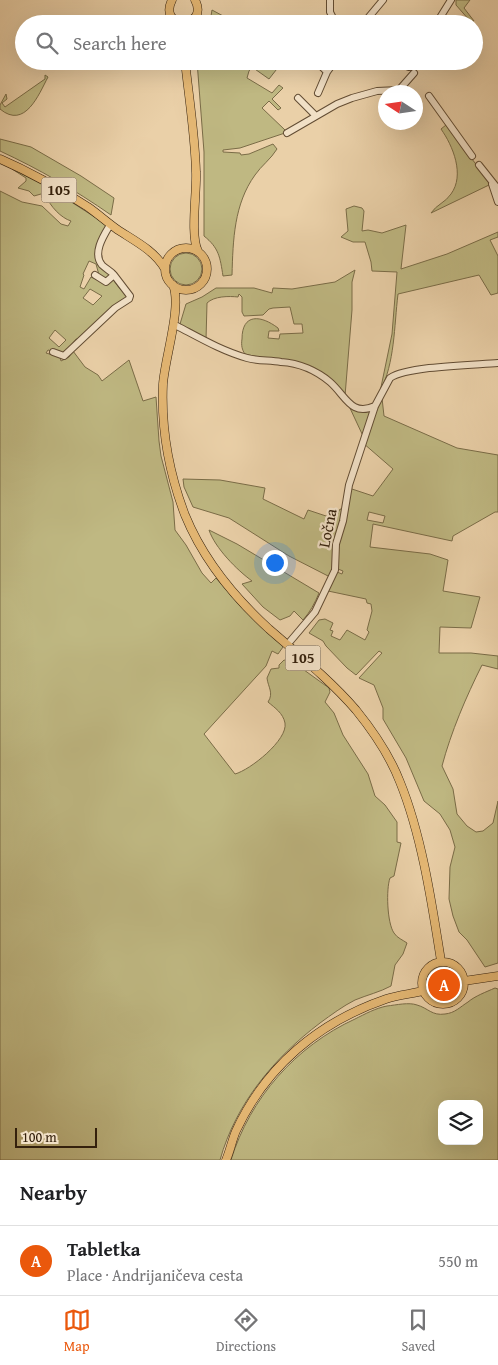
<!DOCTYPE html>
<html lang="en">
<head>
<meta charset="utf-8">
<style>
  :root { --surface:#fff; --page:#f6f6f6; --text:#202124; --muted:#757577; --line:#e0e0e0; --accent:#ea580c }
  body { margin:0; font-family:"Gentium Book Plus",serif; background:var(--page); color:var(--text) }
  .controls { position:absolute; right:15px; bottom:15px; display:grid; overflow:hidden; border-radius:10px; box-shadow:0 5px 20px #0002 }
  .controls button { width:45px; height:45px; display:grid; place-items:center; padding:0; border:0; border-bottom:1px solid var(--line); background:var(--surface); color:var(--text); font:25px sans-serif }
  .compass { position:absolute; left:378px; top:85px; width:45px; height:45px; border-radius:50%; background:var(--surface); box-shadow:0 5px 20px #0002; rotate:282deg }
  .scale { position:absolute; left:15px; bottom:12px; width:82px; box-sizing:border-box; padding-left:5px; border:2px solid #34200c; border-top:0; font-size:14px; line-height:18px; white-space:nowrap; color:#34200c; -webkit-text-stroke:4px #f1e0c6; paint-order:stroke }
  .you { position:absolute; left:274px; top:562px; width:18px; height:18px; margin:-12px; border:4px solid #fff; border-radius:50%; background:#1a73e8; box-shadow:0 0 0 8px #1a73e833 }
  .badge { display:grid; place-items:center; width:32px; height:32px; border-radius:50%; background:var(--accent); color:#fff; font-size:16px; font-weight:700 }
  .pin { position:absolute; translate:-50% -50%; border:2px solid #fff; box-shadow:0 1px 5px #0006 }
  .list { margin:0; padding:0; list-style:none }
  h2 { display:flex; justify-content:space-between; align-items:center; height:65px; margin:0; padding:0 20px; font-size:21px }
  h2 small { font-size:16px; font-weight:400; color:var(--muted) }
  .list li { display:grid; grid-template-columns:32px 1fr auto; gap:15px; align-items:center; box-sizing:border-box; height:70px; padding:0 20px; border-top:1px solid var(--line) }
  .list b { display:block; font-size:19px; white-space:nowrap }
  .list p { margin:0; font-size:16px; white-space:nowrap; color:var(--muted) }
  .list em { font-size:16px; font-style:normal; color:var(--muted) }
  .icon { flex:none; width:28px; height:28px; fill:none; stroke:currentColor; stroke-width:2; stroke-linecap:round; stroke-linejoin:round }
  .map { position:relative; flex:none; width:498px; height:1160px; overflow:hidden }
  .search { position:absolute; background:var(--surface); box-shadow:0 5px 20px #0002; left:15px; right:15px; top:15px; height:55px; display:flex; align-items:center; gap:12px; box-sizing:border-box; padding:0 18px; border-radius:28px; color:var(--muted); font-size:19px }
  .sheet { height:135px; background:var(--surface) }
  nav { display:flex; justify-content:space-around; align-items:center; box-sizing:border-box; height:70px; border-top:1px solid var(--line); background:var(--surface); font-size:14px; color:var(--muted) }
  nav a { display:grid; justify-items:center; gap:2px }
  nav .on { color:var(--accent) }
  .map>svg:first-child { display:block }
</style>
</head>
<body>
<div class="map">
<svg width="498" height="1160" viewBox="0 0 498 1160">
  <rect width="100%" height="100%" fill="#ead0a8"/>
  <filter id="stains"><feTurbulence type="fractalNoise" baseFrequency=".004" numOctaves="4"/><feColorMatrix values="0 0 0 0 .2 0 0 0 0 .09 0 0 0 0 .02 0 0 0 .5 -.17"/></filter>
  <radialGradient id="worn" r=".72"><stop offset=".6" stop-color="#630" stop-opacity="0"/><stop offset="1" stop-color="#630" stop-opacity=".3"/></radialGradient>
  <path fill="#bfb882" stroke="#7a6c47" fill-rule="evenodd" d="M456 0H470L464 8 474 21H470L456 5Z
    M212 10 238 24H207L210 22Z
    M197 61H269L280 65 269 79 252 67 249 71 247 78 272 93 279 85 283 88 272 99 281 108 278 110 269 101 262 108 285 130V133L240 148 223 150V152L240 153 241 155 249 154 273 144 277 149C271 159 261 166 255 175 234 204 233 240 232 275L223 276C220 257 219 248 204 236V152Z
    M45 75 48 77C39 94 25 130 0 109V105L6 94 7 99 2 103 5 107 45 79Z
    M446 125 488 180 489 185 431 213C436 205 446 202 451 194 465 175 453 146 441 129Z
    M0 139 31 147 81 176 114 198 111 215C75 190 39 169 0 151Z
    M11 166 45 185 107 225 97 251 110 275 107 280 99 275 96 264 89 261 83 274 84 275 80 287 84 289 91 277 104 283 112 278 120 289 126 294 127 298 79 339H76L64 354 48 350 46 353 60 357 61 361 69 357 73 351 85 367 98 375 102 381 129 360 143 401 156 397 159 441 161 456 173 502 175 530 186 545 202 573 211 583 216 578 240 606 283 647 278 654 272 651 266 666 204 734 235 774C250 770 288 740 285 723 283 713 275 708 268 702 274 693 268 687 267 678L271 669 279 668V665L284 660 293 662 329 688 330 692 325 702 334 713 343 735 368 774 375 796 385 805 397 822V842L401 843 394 876 390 878C386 889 387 923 394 933 397 938 403 940 407 943L403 954 395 965 391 986C380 992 367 995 355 1000 343 1006 331 1015 320 1023 274 1058 236 1103 220 1160H0V191L22 202 42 206 61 224 68 226 71 221C61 218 50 206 46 196L41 194 34 196 29 191 18 188 26 181V178L12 169ZM90 289 102 296 93 305 83 298ZM55 330 66 340 59 347 49 338Z
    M354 206 362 208 364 211 362 231 368 230 382 233 406 225 401 269 447 254 498 232V237L490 240 498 256V293L491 295 479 275 398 294C394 327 395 362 380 392L392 334 397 272 372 271 371 262 365 242H353L341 237 348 231 346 209Z
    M170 269a16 16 0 1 1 32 0a16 16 0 1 1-32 0Z
    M355 270 352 282V310L345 396 314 370 245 354C242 350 241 345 242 339 242 313 261 315 278 328L279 331H269L268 338 279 339 280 334 303 333 302 324H294L290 307 273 308 269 309 263 315 244 316 242 312V297L239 294 238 297C229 296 214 296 207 303L206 340 180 324 186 304 202 297 216 288H254L272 293 273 288 292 289 335 282Z
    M382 398 384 416 457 448 498 455V512H495L453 536 452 541 373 524 370 547 430 554 448 560 443 591 480 597 471 628 440 627 439 653H471L498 656V669L482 665C466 697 451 732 442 766L453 789 457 814 467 826 476 832 483 831 493 823 498 801V963L485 967 467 940 459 932 453 916 449 899 450 867 455 847 450 830 440 814 424 801 406 758 383 719V708L374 685 359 678 382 653 379 651 356 675 347 668 326 646 323 641 309 633 319 620 325 619 333 623 330 630 333 631 331 636 340 640 347 630 365 640 369 632 367 630 372 611 371 604 367 603 366 599 328 591 337 572 342 574 343 571 338 569 336 552 349 488 373 496 393 469 363 443ZM369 512 385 516 383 523 367 520Z
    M349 406C357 412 363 413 372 410L363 436Z
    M183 479 220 480 265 488 263 499 304 519 308 510 335 519 340 509 343 510 334 566 330 577 289 556 229 518 193 507 184 487Z
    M209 530 237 544 319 593C315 603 310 612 303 620L294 611 290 616 280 620 263 607 242 584 252 581C237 570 215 548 209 530Z
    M430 984a14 14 0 1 1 28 0a14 14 0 1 1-28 0Z
    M495 988 498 989V1160H231C250 1098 296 1046 355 1019 365 1014 376 1008 387 1006 396 1005 409 1002 417 1005 428 1008 432 1016 445 1014 455 1013 460 1007 468 1002 475 996 486 992 495 988ZM442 1104H479V1141H442Z"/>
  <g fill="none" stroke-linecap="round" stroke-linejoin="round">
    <g stroke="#624c33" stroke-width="8">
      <path id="minor" d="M330 0V12L336 24
        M363 24 383 0
        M436 24 451 0
        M316 61 327 72
        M394 61 409 67 415 61
        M318 93 327 72 335 61
        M429 96 472 156
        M298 98 316 116
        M287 133 337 104 352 98 377 91 399 90 414 73
        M479 165 498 189
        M492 184 498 202
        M95 275 106 282 114 275C111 271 106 269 102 265 92 253 104 235 110 225
        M177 326C200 338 222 351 247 358 258 361 270 360 281 362 299 363 317 371 330 382 346 396 351 417 375 406
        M53 352 64 356 115 308 129 299 130 296 114 275
        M287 645 315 612 335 570 336 544 343 521 349 485 375 406 390 378C408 366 474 365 498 363"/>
    </g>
    <g stroke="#34200c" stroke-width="9">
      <path id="major" d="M172 0C157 30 210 29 195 0
        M185 61C189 98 195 135 196 172 197 192 190 236 198 251
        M0 159C30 172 60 189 88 207 98 214 108 223 118 230 135 241 155 251 165 269
        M165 269a21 21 0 1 1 42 0a21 21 0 1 1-42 0Z
        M173 285C182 307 165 357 163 384 161 429 169 473 185 515 203 559 234 597 269 629 299 655 330 680 356 710 373 731 390 756 400 782 422 836 432 904 441 961
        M422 983a21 21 0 1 1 42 0a21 21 0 1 1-42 0Z
        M464 981 498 976
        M226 1160C230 1151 232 1140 236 1131 266 1066 319 1022 386 999 398 995 410 994 423 991"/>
    </g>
    <use href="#minor" stroke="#f1e0c6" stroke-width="6"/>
    <use href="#major" stroke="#e5b874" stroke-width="8"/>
  </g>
  <g text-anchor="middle" stroke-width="4.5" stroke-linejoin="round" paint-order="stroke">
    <g fill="#f1e0c6" stroke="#6d5a44" stroke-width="1">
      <rect x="41.5" y="177.5" width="35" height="25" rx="4"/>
      <rect x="285.5" y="645.5" width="35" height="25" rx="4"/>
    </g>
    <g font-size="15" font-weight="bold" fill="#34200c">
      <text x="59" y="195">105</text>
      <text x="303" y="663">105</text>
    </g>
    <g font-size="16" fill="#34200c" stroke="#f1e0c6">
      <text transform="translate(327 528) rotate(-79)" y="6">Ločna</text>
    </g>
  </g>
  <rect width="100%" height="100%" filter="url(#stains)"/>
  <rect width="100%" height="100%" fill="url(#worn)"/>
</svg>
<div class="controls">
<button><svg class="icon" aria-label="layers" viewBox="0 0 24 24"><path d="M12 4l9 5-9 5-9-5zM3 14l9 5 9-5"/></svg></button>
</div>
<svg class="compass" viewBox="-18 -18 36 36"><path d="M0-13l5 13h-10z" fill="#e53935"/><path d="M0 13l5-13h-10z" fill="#757577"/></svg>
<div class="scale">100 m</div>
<div class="you"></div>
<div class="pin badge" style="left:444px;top:985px">A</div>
<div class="search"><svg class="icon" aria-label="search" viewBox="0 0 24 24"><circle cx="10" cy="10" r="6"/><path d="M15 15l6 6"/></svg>Search here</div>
</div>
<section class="sheet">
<h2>Nearby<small></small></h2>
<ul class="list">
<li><span class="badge">A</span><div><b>Tabletka</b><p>Place · Andrijaničeva cesta</p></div><em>550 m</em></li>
</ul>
</section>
<nav>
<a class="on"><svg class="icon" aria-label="map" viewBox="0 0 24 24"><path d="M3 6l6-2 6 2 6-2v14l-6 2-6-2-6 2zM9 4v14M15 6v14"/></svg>Map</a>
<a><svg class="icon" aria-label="directions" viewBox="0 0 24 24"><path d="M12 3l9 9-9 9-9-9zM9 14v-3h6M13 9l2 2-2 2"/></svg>Directions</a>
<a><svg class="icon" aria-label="saved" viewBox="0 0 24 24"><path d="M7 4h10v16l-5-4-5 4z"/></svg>Saved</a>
</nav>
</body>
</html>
